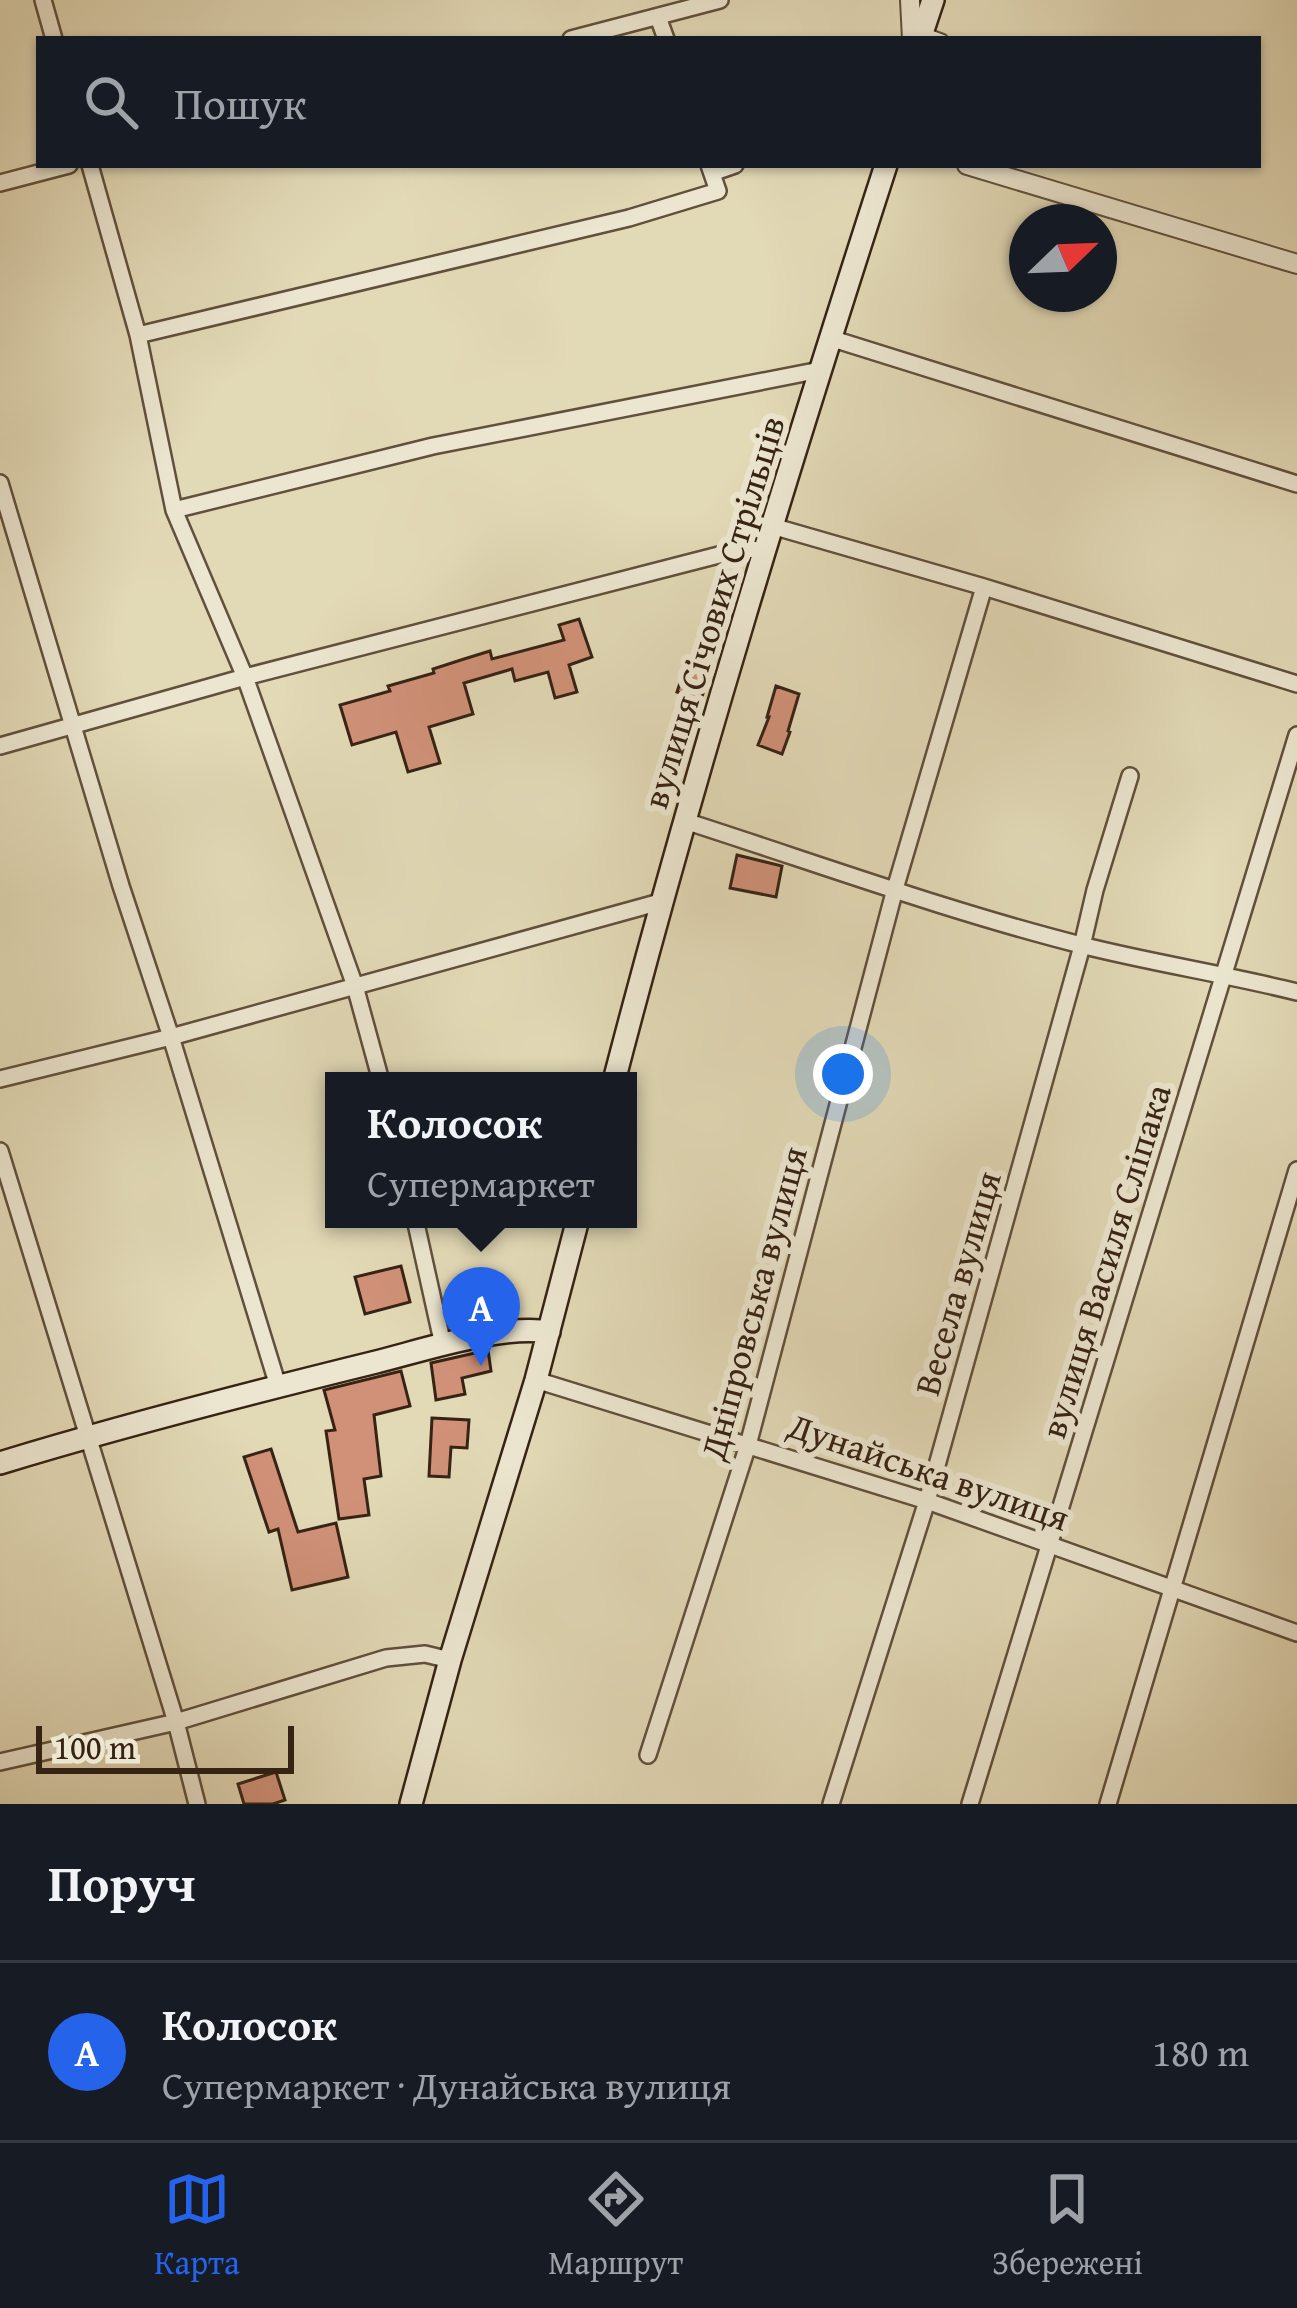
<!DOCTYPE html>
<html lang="uk">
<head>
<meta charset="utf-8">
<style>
  :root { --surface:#171b24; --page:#242831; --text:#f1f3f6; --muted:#9ea1a6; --line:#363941; --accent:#2563eb }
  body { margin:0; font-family:"Gentium Book Plus",serif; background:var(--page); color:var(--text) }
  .compass { position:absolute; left:1009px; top:204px; width:108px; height:108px; border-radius:50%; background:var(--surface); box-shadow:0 3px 9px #0004; rotate:67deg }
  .scale { position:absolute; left:36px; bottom:30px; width:258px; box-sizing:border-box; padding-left:12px; border:6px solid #362314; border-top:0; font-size:33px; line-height:42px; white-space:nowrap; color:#362314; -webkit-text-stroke:9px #ece6d0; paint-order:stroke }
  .you { position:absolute; left:843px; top:1074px; width:42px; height:42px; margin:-30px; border:9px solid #fff; border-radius:50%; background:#1a73e8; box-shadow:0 0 0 18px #1a73e833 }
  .badge { display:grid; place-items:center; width:78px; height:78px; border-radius:50%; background:var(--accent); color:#fff; font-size:39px; font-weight:700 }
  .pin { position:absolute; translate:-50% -99px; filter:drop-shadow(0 3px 6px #0008) }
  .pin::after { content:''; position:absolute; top:63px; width:42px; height:36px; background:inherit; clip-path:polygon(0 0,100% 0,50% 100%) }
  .popup { position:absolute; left:325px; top:1072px; width:312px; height:156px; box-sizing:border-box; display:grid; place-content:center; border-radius:0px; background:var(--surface); filter:drop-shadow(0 3px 9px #0005); font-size:39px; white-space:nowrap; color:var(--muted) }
  .popup b { font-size:45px; color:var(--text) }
  .popup::after { content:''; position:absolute; left:50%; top:100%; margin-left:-24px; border:24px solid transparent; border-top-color:var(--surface) }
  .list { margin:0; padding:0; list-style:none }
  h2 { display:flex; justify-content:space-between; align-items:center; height:156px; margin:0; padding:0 48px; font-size:51px }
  h2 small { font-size:39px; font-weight:400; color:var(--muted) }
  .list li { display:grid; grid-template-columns:78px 1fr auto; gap:36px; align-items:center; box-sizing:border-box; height:180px; padding:0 48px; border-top:3px solid var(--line) }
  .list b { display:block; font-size:45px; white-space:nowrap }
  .list p { margin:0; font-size:39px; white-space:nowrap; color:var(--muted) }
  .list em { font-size:39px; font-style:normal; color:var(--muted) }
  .icon { flex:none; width:66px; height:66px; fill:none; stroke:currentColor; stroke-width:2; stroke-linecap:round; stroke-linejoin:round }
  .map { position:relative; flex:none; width:1297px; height:1804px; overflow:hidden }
  .search { position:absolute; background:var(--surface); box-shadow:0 3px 9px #0004; left:36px; right:36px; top:36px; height:132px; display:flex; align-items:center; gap:30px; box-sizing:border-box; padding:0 42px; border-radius:0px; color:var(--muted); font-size:45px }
  .sheet { height:336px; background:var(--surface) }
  nav { display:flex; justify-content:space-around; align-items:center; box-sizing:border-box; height:168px; border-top:3px solid var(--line); background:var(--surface); font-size:33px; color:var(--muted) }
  nav a { display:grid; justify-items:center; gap:6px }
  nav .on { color:var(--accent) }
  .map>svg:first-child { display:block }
</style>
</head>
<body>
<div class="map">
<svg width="1297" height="1804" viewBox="0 0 1297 1804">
  <rect width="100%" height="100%" fill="#e2d9b6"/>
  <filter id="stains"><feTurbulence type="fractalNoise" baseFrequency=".00167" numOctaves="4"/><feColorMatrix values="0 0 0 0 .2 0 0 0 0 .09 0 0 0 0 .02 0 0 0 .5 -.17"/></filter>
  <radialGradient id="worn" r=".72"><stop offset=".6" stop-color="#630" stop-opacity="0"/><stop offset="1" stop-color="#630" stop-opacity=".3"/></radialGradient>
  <path fill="#d09178" stroke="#362314" stroke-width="3" d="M579 619 592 657 569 665 577 692 555 698 548 672 515 681 512 669 464 683 473 714 429 727 440 763 408 772 396 732 352 745 340 705 390 691 388 686 434 673 433 669 464 659 490 651 492 659 564 640 559 625Z
    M687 662 710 670 701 700 677 692Z
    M776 686 799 694 788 731 790 732 782 754 758 745 769 717H767Z
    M737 855 782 866 776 897 730 888Z
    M401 1266 410 1302 365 1314 355 1277Z
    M499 1274 510 1293 476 1312 466 1292Z
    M488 1350 491 1371 462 1378 465 1394 436 1400 431 1363Z
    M401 1371 410 1406 374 1415 381 1476 364 1479 369 1515 339 1519 326 1431 335 1430 324 1390Z
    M432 1418 469 1420 467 1448 451 1447 449 1477 429 1476Z
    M271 1449 298 1532 336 1523 348 1577 292 1590 278 1529 269 1532 244 1457Z
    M276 1772 285 1800 273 1804H244L238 1784Z"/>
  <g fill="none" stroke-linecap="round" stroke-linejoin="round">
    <g stroke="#61503c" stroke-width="12">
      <path id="service" d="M924 32 943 39"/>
    </g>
    <g stroke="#61503c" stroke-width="20">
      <path id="minor" d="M43 0 54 39
        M658 17 666 39
        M571 39 720 0
        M90 165 138 335 174 510 245 677 355 986 381 1081
        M712 173 735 165
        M0 183 69 165
        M138 335 629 218 718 191 709 165
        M830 338 1297 484
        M0 483 121 886 171 1037 278 1386
        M174 510 433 446 820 370
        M772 526 984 587 1297 684
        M0 746 245 677 742 549 764 550
        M685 821C816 863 947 911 1081 945 1152 963 1225 974 1297 992
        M0 1079 171 1037 660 902
        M0 1151 176 1722 197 1804
        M415 1219 443 1345
        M536 1380 927 1501 1297 1633
        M648 1755 748 1445 895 889 984 587
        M0 1762 176 1722 386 1658 425 1654 450 1660
        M831 1804 927 1501 1082 946 1095 890 1130 776
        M970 1804 1297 735
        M1108 1804 1297 1170"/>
    </g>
    <g stroke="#61503c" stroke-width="22">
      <path id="tertiary" d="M910 0 912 39
        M967 165 1297 264"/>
    </g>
    <g stroke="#362314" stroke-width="26">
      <path id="secondary" d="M920 39 933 0
        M614 1081C694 773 788 468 886 165
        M0 1463C124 1425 250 1393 376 1362 424 1350 502 1324 549 1332
        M411 1804 450 1660 536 1380 578 1219"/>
    </g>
    <use href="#service" stroke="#ece6d0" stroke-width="8"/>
    <use href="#minor" stroke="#ece6d0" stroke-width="15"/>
    <use href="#tertiary" stroke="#ece6d0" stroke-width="18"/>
    <use href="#secondary" stroke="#ece6d0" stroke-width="21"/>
  </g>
  <g text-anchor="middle" stroke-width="12" stroke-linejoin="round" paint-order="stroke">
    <g font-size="36" fill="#362314" stroke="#ece6d0">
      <text transform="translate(713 612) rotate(-73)" y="13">вулиця Січових Стрільців</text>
      <text transform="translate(1105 1261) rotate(-73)" y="13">вулиця Василя Сліпака</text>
      <text transform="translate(957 1283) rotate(-74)" y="13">Весела вулиця</text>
      <text transform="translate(753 1303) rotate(-75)" y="13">Дніпровська вулиця</text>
      <text transform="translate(929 1471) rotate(19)" y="13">Дунайська вулиця</text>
    </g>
  </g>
  <rect width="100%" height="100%" filter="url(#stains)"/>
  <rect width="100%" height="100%" fill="url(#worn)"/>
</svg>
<svg class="compass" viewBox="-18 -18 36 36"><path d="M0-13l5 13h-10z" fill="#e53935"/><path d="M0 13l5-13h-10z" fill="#9ea1a6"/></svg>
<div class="scale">100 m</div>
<div class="you"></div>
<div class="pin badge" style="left:481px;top:1366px">A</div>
<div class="popup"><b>Колосок</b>Супермаркет</div>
<div class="search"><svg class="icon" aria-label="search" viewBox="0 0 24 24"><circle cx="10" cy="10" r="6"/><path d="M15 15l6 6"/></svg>Пошук</div>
</div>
<section class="sheet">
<h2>Поруч<small></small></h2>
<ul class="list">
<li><span class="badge">A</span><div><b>Колосок</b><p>Супермаркет · Дунайська вулиця</p></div><em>180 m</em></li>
</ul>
</section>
<nav>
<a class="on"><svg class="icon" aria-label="map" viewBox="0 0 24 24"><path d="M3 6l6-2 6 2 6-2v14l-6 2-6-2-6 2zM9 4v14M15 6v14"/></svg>Карта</a>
<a><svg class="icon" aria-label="directions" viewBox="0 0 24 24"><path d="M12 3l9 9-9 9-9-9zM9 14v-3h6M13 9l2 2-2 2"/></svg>Маршрут</a>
<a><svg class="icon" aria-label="saved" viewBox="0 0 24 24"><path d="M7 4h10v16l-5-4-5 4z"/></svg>Збережені</a>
</nav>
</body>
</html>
